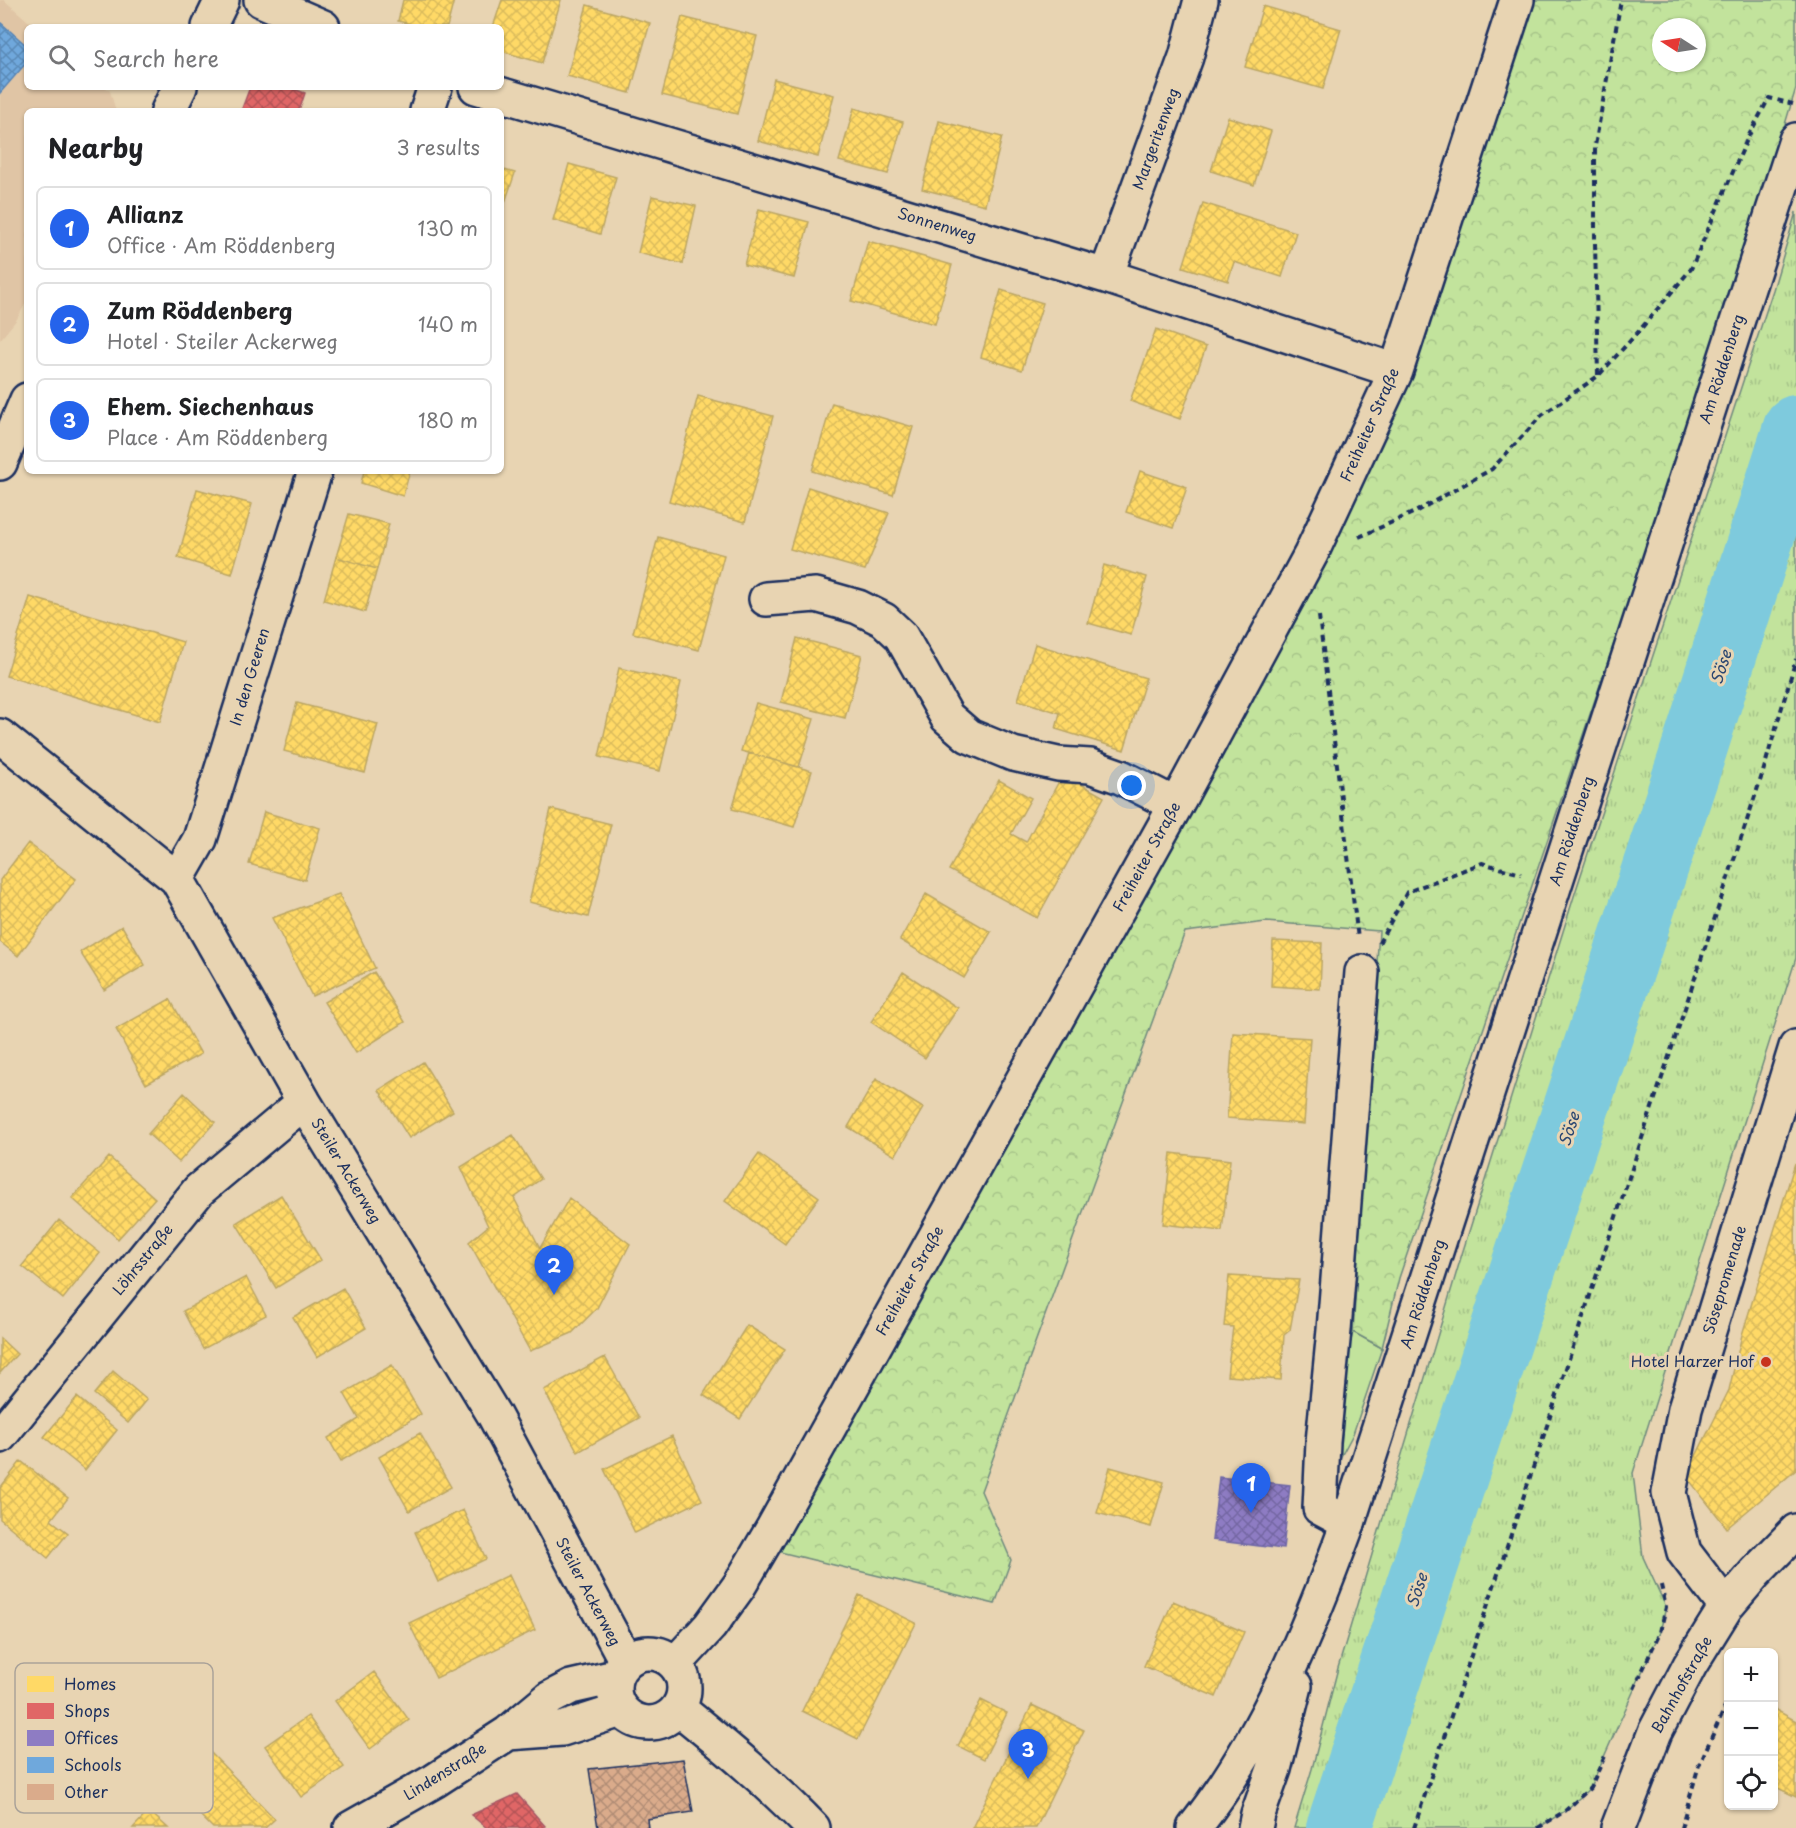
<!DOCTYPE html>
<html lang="en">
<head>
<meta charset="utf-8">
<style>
  :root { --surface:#fff; --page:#f2f2f2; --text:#202124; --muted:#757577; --line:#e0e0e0; --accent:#2563eb }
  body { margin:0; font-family:"Playpen Sans",sans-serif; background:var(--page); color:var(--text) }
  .controls { position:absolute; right:18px; bottom:18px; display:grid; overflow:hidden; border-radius:9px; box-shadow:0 2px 4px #0004 }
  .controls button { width:54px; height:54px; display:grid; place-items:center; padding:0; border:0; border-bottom:2px solid var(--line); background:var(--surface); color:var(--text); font:30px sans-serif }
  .compass { position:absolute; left:1652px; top:18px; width:54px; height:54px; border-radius:50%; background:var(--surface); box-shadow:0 2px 4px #0004; rotate:282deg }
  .you { position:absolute; left:1132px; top:786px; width:21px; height:21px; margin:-15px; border:4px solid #fff; border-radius:50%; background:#1a73e8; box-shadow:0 0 0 9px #1a73e833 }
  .badge { display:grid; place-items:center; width:39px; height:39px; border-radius:50%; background:var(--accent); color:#fff; font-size:20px; font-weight:700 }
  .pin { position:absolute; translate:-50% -50px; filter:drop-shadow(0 2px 3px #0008) }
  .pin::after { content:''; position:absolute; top:32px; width:21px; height:18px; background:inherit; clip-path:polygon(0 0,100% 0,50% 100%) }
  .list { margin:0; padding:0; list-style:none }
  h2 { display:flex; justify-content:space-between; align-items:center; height:78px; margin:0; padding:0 24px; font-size:26px }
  h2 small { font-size:20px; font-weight:400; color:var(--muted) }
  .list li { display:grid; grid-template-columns:39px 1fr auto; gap:18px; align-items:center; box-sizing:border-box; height:84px; margin:0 12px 12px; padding:0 12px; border:2px solid var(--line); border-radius:9px }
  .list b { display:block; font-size:22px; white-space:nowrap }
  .list p { margin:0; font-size:20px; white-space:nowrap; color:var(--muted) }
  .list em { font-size:20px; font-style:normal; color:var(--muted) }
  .icon { flex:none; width:33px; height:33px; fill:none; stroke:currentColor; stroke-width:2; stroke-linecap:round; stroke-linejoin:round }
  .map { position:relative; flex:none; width:1796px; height:1828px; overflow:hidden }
  .search { position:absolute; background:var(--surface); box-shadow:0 2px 4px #0004; left:24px; top:24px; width:480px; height:66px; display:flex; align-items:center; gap:15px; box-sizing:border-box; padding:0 21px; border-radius:9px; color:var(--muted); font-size:22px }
  .panel { position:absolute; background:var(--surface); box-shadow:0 2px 4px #0004; left:24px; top:108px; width:480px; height:366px; border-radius:9px }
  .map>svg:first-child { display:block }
</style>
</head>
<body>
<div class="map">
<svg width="1796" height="1828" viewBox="0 0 1796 1828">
  <defs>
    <pattern id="forest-crowns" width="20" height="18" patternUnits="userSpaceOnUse" patternTransform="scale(1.5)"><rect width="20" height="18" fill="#c2e39c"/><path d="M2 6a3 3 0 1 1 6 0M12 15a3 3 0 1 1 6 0" fill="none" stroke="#a6c389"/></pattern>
    <pattern id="park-tufts" width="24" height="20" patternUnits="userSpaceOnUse" patternTransform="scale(1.5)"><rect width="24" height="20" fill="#c2e39c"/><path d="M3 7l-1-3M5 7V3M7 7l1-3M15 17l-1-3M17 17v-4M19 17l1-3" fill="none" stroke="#a6c389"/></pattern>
    <pattern id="homes-cross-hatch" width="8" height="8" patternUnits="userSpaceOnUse" patternTransform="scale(1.5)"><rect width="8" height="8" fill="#ffd966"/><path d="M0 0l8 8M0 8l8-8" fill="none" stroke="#dabb5b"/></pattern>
    <pattern id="shops-cross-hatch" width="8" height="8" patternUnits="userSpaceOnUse" patternTransform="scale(1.5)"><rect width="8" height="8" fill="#e06666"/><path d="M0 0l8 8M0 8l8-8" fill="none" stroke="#b55457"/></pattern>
    <pattern id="offices-cross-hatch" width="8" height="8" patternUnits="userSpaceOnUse" patternTransform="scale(1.5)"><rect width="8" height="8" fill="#8e7cc3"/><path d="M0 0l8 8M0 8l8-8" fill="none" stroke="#7366a2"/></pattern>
    <pattern id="schools-cross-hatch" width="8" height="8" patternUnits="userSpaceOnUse" patternTransform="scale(1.5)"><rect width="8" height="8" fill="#6fa8dc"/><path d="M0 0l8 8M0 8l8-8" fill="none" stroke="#5a89b6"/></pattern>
    <pattern id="building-cross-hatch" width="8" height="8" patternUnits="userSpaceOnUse" patternTransform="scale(1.5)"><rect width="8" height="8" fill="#daab8b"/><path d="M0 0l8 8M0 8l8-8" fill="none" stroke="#b08c75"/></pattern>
  </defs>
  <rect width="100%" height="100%" fill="#e8d4b2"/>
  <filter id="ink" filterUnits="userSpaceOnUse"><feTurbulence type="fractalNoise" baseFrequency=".0167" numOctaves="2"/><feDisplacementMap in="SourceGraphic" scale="12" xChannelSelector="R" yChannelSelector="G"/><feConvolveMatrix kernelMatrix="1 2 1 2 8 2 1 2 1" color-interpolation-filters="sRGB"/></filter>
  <g filter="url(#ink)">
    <path fill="#e0c5a5" d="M0 0H4L35 27H27V87H105L110 91 116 111H27V301L17 319 0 340Z"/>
    <path fill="#c2e39c" stroke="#6e897d" stroke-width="1.5" d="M1353 1332 1382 1348 1353 1434 1331 1475 1338 1392Z"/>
    <path fill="url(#forest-crowns)" stroke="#6e897d" stroke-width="1.5" fill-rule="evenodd" d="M1529 0H1796V88L1744 260 1399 1278 1382 1348 1353 1332 1379 931 1266 922 1185 932 981 1491 1011 1560 995 1604 776 1551 1322 558ZM1661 27H1697V63H1661Z"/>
    <path fill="url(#park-tufts)" stroke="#6e897d" stroke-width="1.5" d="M1796 212V958L1633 1473 1643 1557 1666 1607 1660 1632 1590 1788 1565 1811 1538 1828H1294L1312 1769 1338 1668 1462 1254 1576 890 1773 290Z"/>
    <path fill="url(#homes-cross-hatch)" stroke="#bba664" stroke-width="1.5" d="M403 0H454L447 27H423L398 21Z
      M502 0H561L542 63 501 51V27H493Z
      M587 5 650 23 630 93 567 76Z
      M1263 6 1341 29 1323 89 1245 67Z
      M682 17 757 36 737 114 662 95Z
      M774 79 834 95 818 157 758 141Z
      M854 108 903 122 888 174 839 161Z
      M1228 117 1271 131 1254 185 1211 171Z
      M939 121 1002 137 985 205 922 189Z
      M569 164 616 177 600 234 553 220Z
      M501 169 515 173 501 214Z
      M652 196 696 206 683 264 638 253Z
      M1203 203 1296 232 1282 277 1234 262 1228 281 1183 267Z
      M759 209 809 222 794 278 744 265Z
      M868 241 952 265 935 324 851 301Z
      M1001 290 1043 303 1022 370 981 357Z
      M1156 329 1206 347 1180 419 1130 401Z
      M698 396 773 416 745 522 669 501Z
      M832 403 913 427 893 495 812 471Z
      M364 471H410L403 496 361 483Z
      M1140 471 1187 487 1173 528 1126 512Z
      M808 487 889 513 865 570 790 549Z
      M197 489 252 504 232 574 178 558Z
      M349 514 389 524 377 569 336 557Z
      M658 537 724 555 699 650 633 633Z
      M336 557 377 569 365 612 324 600Z
      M1104 565 1147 577 1131 635 1088 623Z
      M30 597 183 642 160 722 6 676Z
      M797 638 862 655 845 718 781 702Z
      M1035 644 1146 678 1124 750 1056 729 1060 713 1018 700Z
      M619 668 681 682 660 771 599 757Z
      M297 703 378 724 365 773 284 751Z
      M756 703 814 719 799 767 741 751Z
      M749 753 812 771 794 827 732 809Z
      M1063 774 1104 797 1037 918 949 870 999 780 1031 798 1011 834 1026 842Z
      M551 809 611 824 588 917 529 902Z
      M264 812 320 828 305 880 249 864Z
      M28 843 76 879 18 956 0 942V880Z
      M339 894 375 968 312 996 272 918Z
      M926 894 991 932 964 978 900 940Z
      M122 926 145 965 104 990 80 952Z
      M1273 941 1322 943 1320 989 1271 986Z
      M374 972 405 1022 356 1053 324 1002Z
      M903 972 958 1008 925 1058 871 1022Z
      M170 999 201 1054 146 1084 116 1029Z
      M1233 1033 1310 1038 1304 1124 1227 1118Z
      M423 1062 453 1111 409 1138 379 1090Z
      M876 1079 923 1108 895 1156 848 1127Z
      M184 1093 215 1122 179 1162 148 1134Z
      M513 1135 541 1179 514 1198 540 1248 569 1198 630 1244 597 1308 572 1333 530 1351 469 1242 488 1226 461 1167Z
      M1171 1153 1230 1160 1222 1231 1163 1224Z
      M759 1154 819 1197 785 1244 725 1201Z
      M109 1157 155 1198 118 1239 72 1198Z
      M1795 1163 1796 1470 1727 1528 1686 1476 1729 1390 1742 1335Z
      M281 1195 321 1260 276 1288 236 1223Z
      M59 1220 100 1253 63 1299 22 1266Z
      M1229 1276 1299 1280 1290 1330 1284 1335 1281 1380 1227 1376 1233 1327 1224 1326Z
      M246 1277 266 1315 203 1349 183 1311Z
      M343 1288 366 1328 317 1357 293 1317Z
      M747 1325 785 1349 740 1419 703 1395Z
      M0 1338 17 1354 0 1373Z
      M605 1357 639 1418 578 1452 544 1390Z
      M392 1365 421 1414 341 1461 328 1438 359 1419 344 1393Z
      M113 1371 147 1400 128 1423 94 1394Z
      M77 1397 117 1430 85 1470 44 1437Z
      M420 1433 451 1487 409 1511 379 1457Z
      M672 1436 702 1500 635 1533 604 1469Z
      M21 1461 68 1498 51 1520 68 1533 48 1558 0 1519V1488Z
      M1110 1467 1164 1482 1151 1527 1097 1513Z
      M463 1510 486 1559 438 1582 415 1532Z
      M509 1575 535 1630 436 1678 409 1623Z
      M859 1595 916 1623 858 1739 802 1711Z
      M1173 1601 1244 1632 1216 1697 1144 1666Z
      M374 1672 409 1720 370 1749 335 1701Z
      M981 1700 1007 1713 984 1759 958 1746Z
      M1032 1705 1084 1730 1036 1828H972Z
      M1774 1709 1796 1721V1797L1774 1786Z
      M308 1716 344 1767 301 1797 265 1746Z
      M211 1753 275 1819 265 1828H213L174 1789Z
      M149 1811 168 1828H133Z"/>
    <path fill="url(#shops-cross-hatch)" stroke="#a55664" stroke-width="1.5" d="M250 87H288L305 93 299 111H241Z
      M517 1794 545 1826 543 1828H487L471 1815Z"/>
    <path fill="url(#offices-cross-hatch)" stroke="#6c65a5" stroke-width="1.5" d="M1219 1477 1290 1485 1283 1549 1212 1540Z"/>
    <path fill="url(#schools-cross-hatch)" stroke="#5684b6" stroke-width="1.5" d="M0 22 27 46V62L0 93Z"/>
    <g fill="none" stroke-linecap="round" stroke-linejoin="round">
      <path stroke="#7ecadd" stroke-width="66" d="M1339 1828 1690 762 1796 428"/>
    </g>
    <path fill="url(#building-cross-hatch)" stroke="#1b2f5e" stroke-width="1.5" d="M683 1759 693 1812 647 1819 648 1828H598L589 1769Z"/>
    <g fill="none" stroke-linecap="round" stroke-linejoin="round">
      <g stroke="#1b2f5e" stroke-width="38">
        <path id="street" d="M261 0 323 27
          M209 27 222 0
          M476 87 1106 276 1396 371
          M168 111 180 87
          M427 111 435 87
          M1106 276 1186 57 1201 0
          M0 463 27 400
          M766 599 816 595 858 607 884 620 901 636 947 717 969 736 1013 754 1058 764 1090 766 1121 777 1176 805
          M0 736 177 879 304 1102 494 1415 626 1661
          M177 879 200 839 315 471
          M0 1436 199 1190 304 1102
          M1348 1523 1320 1508 1323 1442 1334 1330 1362 972
          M1726 1607 1684 1552 1669 1493 1685 1409 1796 1047
          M614 1688a35 35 0 1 1 70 0a35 35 0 1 1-70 0Z
          M675 1664 710 1626 739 1586 773 1528 1176 805 1311 554 1396 371 1517 0
          M678 1708C725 1746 771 1784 813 1828
          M508 1733 562 1729 621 1710
          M351 1828 434 1781 508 1733 550 1698 571 1687 615 1677
          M1618 1828 1655 1732 1690 1665 1726 1607 1755 1573 1796 1531"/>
      </g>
      <g stroke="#1b2f5e" stroke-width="38">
        <path id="secondary" d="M1194 1828C1265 1739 1309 1629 1348 1523L1796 140
          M1255 1828 1258 1814 1274 1769 1295 1686"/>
      </g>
      <path stroke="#1b2f5e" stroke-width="4" stroke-dasharray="6 4.5" stroke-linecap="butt" d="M1598 375 1595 243V146L1621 0
        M1359 537 1415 512 1492 469 1542 415 1598 376 1639 331 1691 269 1748 137 1769 98 1793 104
        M1319 616 1358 939
        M1379 943 1407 892 1482 863 1521 874
        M1758 1652 1761 1648
        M1634 1689 1660 1632 1666 1607 1660 1581
        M1414 1828 1763 772 1796 659
        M1538 1828 1565 1811 1590 1788 1606 1754
        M1681 1828 1699 1765 1728 1701"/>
      <use href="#street" stroke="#e8d4b2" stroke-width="33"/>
      <use href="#secondary" stroke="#e8d4b2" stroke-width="33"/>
    </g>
  </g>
  <circle fill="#c8321e" stroke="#e8d4b2" stroke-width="2" cx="1766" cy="1362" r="6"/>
  <g text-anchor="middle" stroke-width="6" stroke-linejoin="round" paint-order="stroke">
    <g font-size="15" fill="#1b2f5e" stroke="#e8d4b2">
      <text transform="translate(1156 139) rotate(-70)" y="5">Margeritenweg</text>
      <text transform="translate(937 225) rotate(17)" y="5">Sonnenweg</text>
      <text transform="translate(1722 369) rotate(-72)" y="5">Am Röddenberg</text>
      <text transform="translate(1370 425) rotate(-66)" y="5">Freiheiter Straße</text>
      <text transform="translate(250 677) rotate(-73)" y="5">In den Geeren</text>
      <text transform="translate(1572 831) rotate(-72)" y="5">Am Röddenberg</text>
      <text transform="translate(1147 857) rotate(-61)" y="5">Freiheiter Straße</text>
      <text transform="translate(346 1171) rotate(59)" y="5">Steiler Ackerweg</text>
      <text transform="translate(143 1260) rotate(-51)" y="5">Löhrsstraße</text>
      <text transform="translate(1725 1280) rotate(-73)" y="5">Sösepromenade</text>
      <text transform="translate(910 1281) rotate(-61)" y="5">Freiheiter Straße</text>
      <text transform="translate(1423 1294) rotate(-72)" y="5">Am Röddenberg</text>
      <text transform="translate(588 1592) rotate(62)" y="5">Steiler Ackerweg</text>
      <text transform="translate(1682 1685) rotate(-61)" y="5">Bahnhofstraße</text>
      <text transform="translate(445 1772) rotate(-32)" y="5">Lindenstraße</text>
    </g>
    <g font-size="15" fill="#1b2f5e" stroke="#e8d4b2" text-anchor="end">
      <text x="1754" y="1367">Hotel Harzer Hof</text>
    </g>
    <g font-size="16" font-style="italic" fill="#2a4671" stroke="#e8d4b2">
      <text transform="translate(1721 667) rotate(-72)" y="6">Söse</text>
      <text transform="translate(1569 1129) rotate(-72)" y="6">Söse</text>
      <text transform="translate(1417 1590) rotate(-72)" y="6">Söse</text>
    </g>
  </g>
  <rect x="15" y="1663" width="198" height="150" rx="9" fill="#e8d4b2" stroke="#aaa299" stroke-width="1.5"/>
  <rect x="27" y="1676" width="27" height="16" fill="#ffd966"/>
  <rect x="27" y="1703" width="27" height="16" fill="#e06666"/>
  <rect x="27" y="1730" width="27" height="16" fill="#8e7cc3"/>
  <rect x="27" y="1757" width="27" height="16" fill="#6fa8dc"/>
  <rect x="27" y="1784" width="27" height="16" fill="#daab8b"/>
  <g font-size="16" fill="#1b2f5e">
    <text x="64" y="1690">Homes</text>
    <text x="64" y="1717">Shops</text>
    <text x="64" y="1744">Offices</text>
    <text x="64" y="1771">Schools</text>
    <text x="64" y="1798">Other</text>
  </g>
</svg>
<div class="controls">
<button>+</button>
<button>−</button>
<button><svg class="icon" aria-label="locate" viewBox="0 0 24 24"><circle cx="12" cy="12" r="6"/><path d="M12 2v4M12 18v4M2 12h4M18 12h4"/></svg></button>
</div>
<svg class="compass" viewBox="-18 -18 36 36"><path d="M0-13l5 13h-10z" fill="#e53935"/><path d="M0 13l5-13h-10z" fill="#757577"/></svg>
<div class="you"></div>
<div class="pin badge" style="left:1251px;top:1513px">1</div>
<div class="pin badge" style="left:554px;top:1295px">2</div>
<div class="pin badge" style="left:1028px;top:1779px">3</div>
<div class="search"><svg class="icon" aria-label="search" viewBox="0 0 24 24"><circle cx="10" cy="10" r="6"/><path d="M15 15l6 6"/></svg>Search here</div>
<section class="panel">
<h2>Nearby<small>3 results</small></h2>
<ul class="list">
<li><span class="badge">1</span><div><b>Allianz</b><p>Office · Am Röddenberg</p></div><em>130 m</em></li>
<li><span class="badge">2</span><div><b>Zum Röddenberg</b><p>Hotel · Steiler Ackerweg</p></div><em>140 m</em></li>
<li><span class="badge">3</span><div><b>Ehem. Siechenhaus</b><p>Place · Am Röddenberg</p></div><em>180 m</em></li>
</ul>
</section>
</div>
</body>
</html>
